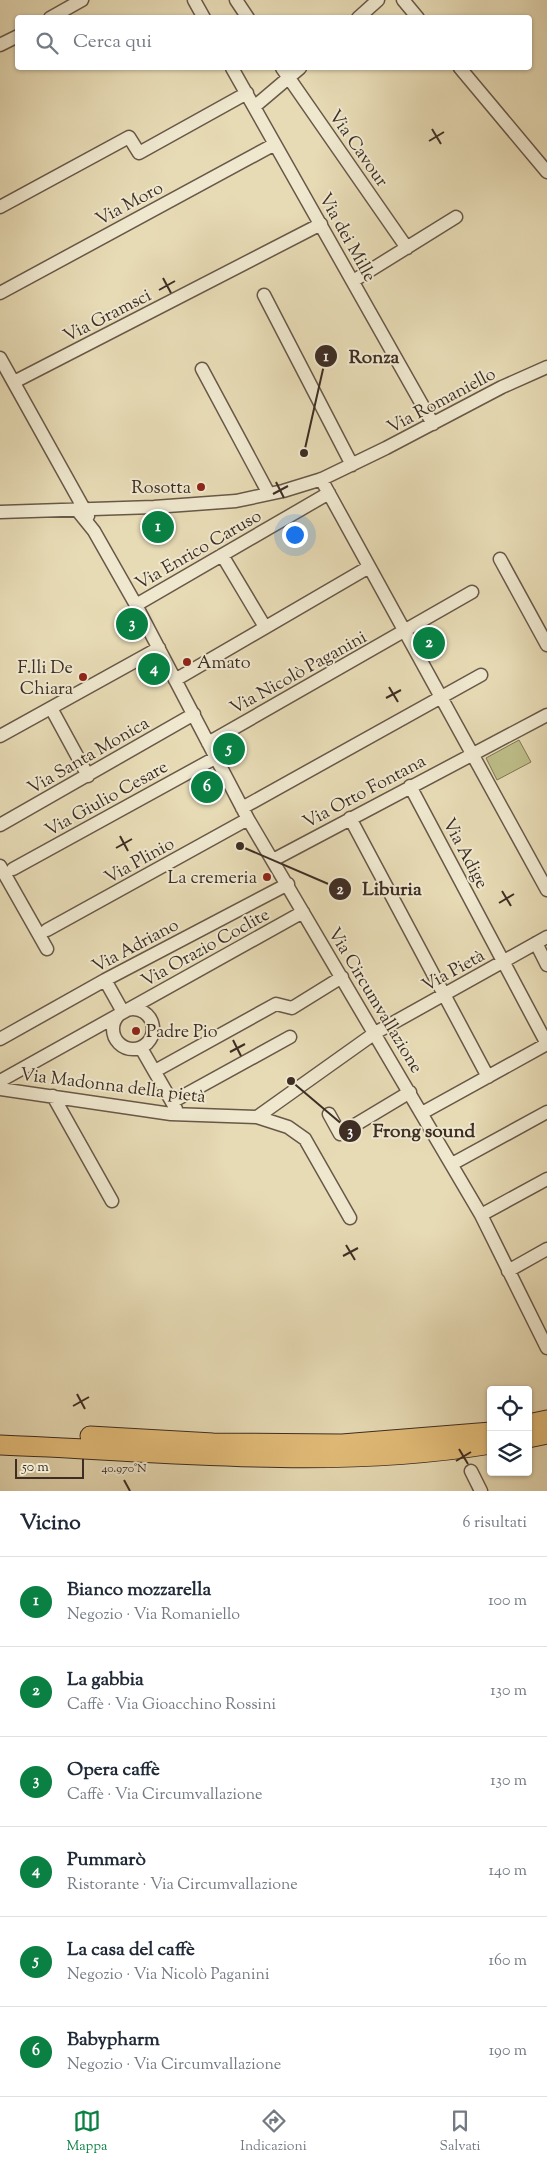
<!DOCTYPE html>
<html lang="it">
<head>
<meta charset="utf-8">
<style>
  :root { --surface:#fff; --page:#f6f6f7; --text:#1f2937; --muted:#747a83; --line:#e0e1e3; --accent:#0b8043 }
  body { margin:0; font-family:"Sorts Mill Goudy",serif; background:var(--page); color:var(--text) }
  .controls { position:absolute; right:15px; bottom:15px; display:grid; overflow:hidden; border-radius:5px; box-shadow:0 1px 4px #0004 }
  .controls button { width:45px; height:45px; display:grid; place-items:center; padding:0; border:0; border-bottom:1px solid var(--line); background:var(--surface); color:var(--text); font:25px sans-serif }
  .scale { position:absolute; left:15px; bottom:12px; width:69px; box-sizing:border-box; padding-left:5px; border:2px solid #3d2d24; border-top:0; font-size:14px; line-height:18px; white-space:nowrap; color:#3d2d24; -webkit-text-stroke:4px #efe8cf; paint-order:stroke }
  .you { position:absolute; left:294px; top:534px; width:18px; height:18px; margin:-12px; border:4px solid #fff; border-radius:50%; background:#1a73e8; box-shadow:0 0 0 8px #1a73e833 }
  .badge { display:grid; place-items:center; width:32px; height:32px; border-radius:50%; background:var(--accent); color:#fff; font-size:16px; font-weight:700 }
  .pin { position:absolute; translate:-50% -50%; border:2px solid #fff; box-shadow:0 1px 5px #0006 }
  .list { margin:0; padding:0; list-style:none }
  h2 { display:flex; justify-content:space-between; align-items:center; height:65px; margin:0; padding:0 20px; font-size:21px }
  h2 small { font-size:16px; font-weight:400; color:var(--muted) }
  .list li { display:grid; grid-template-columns:32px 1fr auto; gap:15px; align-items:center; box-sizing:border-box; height:90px; padding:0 20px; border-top:1px solid var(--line) }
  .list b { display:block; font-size:19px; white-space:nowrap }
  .list p { margin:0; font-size:16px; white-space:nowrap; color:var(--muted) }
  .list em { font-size:16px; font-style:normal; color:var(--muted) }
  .icon { flex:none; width:28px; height:28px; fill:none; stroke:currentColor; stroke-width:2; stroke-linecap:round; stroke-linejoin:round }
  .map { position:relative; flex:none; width:547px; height:1491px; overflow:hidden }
  .search { position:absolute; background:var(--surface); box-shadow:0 1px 4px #0004; left:15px; right:15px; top:15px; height:55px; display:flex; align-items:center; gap:12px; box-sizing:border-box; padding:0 18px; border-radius:5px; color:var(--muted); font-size:19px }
  .sheet { height:605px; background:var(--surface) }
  nav { display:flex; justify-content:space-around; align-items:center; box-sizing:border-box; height:70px; border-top:1px solid var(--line); background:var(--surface); font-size:14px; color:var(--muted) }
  nav a { display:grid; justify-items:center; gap:2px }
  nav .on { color:var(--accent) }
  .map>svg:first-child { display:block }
</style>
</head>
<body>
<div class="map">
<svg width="547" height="1491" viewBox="0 0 547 1491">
  <rect width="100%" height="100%" fill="#e7dbb5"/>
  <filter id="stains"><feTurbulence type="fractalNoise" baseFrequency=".004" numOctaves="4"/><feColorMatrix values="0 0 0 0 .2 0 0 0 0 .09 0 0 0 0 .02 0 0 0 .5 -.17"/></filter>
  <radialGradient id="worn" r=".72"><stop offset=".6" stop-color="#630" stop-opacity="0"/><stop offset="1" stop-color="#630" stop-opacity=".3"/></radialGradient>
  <path fill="#bebd88" stroke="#7e7556" d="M519 740 531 762 497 780 486 758Z"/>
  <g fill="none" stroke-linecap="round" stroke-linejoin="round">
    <g stroke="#685848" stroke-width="15">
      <path id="minor" d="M194 0 204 18
        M236 0 248 18
        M403 0 418 18
        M50 18 82 0
        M358 18 378 0
        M0 45 18 36
        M232 68 433 424
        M282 68 407 248
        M460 68 547 172
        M254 107 300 68
        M0 207 129 137 139 153 247 93
        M353 281 456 217
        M0 293 275 144
        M264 295 352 465
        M0 358 88 516
        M202 369 269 494
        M14 382 321 224
        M321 479 547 890
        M77 510 94 531 136 605 248 819 481 1215 547 1348
        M0 512 154 507 236 501 283 491 322 479 386 448 502 387 547 367
        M222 555 265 627
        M500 559 547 645
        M136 605 329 493
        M175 680 369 567
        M51 708 88 776
        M0 736 159 648
        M208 743 472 592
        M410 786 547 1044
        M242 808 481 675
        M350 818 488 1077
        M0 825 194 714
        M273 860 547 715
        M0 866 47 949
        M13 869 215 758
        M47 930 248 819
        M536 943 547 965
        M105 980 123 1012
        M113 1029a20 20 0 1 1 40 0a20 20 0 1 1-40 0Z
        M0 1039 105 980 288 884
        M141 1048 176 1109
        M155 1071 276 1004 292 1008 342 977
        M0 1081 303 912
        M0 1089 171 1114 257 1117 375 1033 547 937
        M53 1096 112 1201
        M172 1102 290 1037
        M422 1113 547 1044
        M329 1114 340 1134 410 1092
        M257 1117 288 1127 305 1139 350 1218
        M452 1164 547 1112
        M481 1215 547 1179
        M508 1271 547 1249
        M471 1471 481 1491"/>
    </g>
    <g stroke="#3d2d24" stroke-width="21">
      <path id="highway" d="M528 1424 547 1420
        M90 1436 213 1443 342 1444 491 1432
        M528 1438 547 1434
        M0 1445C166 1451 326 1471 491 1444"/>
    </g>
    <use href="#minor" stroke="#efe8cf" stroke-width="12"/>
    <use href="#highway" stroke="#e4be7a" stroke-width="19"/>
  </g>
  <path fill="none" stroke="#3d2d24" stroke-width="2" d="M432 129 441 144M429 141 444 132M163 278 171 293M159 290 175 281M276 482 284 498M273 494 288 486M389 687 398 702M386 698 401 690M120 836 128 851M116 848 132 839M502 891 511 906M499 903 514 894M233 1040 241 1056M230 1052 245 1044M346 1245 355 1260M343 1256 358 1248M77 1394 85 1409M73 1406 89 1397M459 1449 468 1464M456 1461 471 1452M124 1480 130 1491"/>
  <g fill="#8f2418" stroke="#efe8cf" stroke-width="2">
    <circle cx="201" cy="487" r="5"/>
    <circle cx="187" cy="662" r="5"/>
    <circle cx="83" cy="677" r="5"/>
    <circle cx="267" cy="877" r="5"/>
    <circle cx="136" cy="1031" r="5"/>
  </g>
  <g text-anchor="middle" stroke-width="4" stroke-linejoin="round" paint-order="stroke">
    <g font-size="18" fill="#3d2d24" stroke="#efe8cf">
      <text transform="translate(359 148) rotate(55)" y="6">Via Cavour</text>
      <text transform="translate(129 203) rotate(-28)" y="6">Via Moro</text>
      <text transform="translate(348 237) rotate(61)" y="6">Via dei Mille</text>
      <text transform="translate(107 315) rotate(-27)" y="6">Via Gramsci</text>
      <text transform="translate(441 400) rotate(-28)" y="6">Via Romaniello</text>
      <text transform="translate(198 549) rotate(-30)" y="6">Via Enrico Caruso</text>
      <text transform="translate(298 672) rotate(-29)" y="6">Via Nicolò Paganini</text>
      <text transform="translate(88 755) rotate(-30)" y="6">Via Santa Monica</text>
      <text transform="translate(364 791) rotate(-28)" y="6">Via Orto Fontana</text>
      <text transform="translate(106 798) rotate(-29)" y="6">Via Giulio Cesare</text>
      <text transform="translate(466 853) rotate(62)" y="6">Via Adige</text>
      <text transform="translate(139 860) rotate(-29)" y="6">Via Plinio</text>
      <text transform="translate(135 945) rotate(-28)" y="6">Via Adriano</text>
      <text transform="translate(205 947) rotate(-29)" y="6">Via Orazio Coclite</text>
      <text transform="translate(453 970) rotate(-29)" y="6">Via Pietà</text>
      <text transform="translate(376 1000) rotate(59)" y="6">Via Circumvallazione</text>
      <text transform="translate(113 1085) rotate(7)" y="6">Via Madonna della pietà</text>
    </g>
    <g font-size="18" fill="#3d2d24" stroke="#efe8cf" text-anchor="end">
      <text x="191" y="493">Rosotta</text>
      <text x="197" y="668" text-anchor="start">Amato</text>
      <text x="73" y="673">F.lli De<tspan x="73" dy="21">Chiara</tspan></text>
      <text x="257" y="883">La cremeria</text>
      <text x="146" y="1037" text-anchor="start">Padre Pio</text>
    </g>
  </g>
  <g font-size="12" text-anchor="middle" fill="#3d2d24" stroke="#efe8cf" stroke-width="4" stroke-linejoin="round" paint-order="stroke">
    <text x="124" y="1472">40.970°N</text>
  </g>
  <path fill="none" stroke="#3d2d24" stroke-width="2" d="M304 453L326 356M240 846L340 889M291 1081L350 1131"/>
  <g fill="#3d2d24" stroke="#efe8cf" stroke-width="2">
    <circle cx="304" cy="453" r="5"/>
    <circle cx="240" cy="846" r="5"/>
    <circle cx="291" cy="1081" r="5"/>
    <circle cx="326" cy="356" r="12"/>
    <circle cx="340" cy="889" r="12"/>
    <circle cx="350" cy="1131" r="12"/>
  </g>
  <g font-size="15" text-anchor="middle" font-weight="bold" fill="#fff">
    <text x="326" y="361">1</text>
    <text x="340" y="894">2</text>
    <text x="350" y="1136">3</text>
  </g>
  <g font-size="19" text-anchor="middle" font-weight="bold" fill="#3d2d24" stroke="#efe8cf" stroke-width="4" stroke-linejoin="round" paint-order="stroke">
    <text x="374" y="363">Ronza</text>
    <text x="392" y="895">Liburia</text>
    <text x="424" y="1137">Frong sound</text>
  </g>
  <rect width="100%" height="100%" filter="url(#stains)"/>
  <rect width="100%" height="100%" fill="url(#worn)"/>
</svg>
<div class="controls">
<button><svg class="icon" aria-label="locate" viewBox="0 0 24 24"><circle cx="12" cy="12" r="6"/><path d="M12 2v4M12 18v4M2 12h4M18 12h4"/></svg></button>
<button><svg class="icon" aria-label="layers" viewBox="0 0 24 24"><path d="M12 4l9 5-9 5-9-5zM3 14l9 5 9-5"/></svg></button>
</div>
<div class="scale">50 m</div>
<div class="you"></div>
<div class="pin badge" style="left:158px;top:527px">1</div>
<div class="pin badge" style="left:429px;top:643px">2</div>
<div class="pin badge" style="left:132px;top:624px">3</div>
<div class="pin badge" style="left:154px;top:669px">4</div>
<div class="pin badge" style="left:229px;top:749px">5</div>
<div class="pin badge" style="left:207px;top:787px">6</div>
<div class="search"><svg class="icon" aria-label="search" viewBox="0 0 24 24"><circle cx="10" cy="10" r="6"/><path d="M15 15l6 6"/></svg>Cerca qui</div>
</div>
<section class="sheet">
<h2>Vicino<small>6 risultati</small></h2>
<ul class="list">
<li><span class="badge">1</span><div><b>Bianco mozzarella</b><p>Negozio · Via Romaniello</p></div><em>100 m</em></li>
<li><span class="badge">2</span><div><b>La gabbia</b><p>Caffè · Via Gioacchino Rossini</p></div><em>130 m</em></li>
<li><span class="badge">3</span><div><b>Opera caffè</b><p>Caffè · Via Circumvallazione</p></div><em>130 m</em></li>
<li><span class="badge">4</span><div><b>Pummarò</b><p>Ristorante · Via Circumvallazione</p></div><em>140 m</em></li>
<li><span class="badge">5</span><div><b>La casa del caffè</b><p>Negozio · Via Nicolò Paganini</p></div><em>160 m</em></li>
<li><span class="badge">6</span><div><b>Babypharm</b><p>Negozio · Via Circumvallazione</p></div><em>190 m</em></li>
</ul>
</section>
<nav>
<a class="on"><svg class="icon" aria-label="map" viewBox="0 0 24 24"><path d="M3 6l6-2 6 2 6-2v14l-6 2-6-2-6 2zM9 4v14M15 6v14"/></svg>Mappa</a>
<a><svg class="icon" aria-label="directions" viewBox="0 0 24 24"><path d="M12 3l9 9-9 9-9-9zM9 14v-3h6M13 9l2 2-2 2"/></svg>Indicazioni</a>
<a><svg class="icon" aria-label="saved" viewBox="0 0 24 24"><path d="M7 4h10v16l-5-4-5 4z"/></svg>Salvati</a>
</nav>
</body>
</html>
